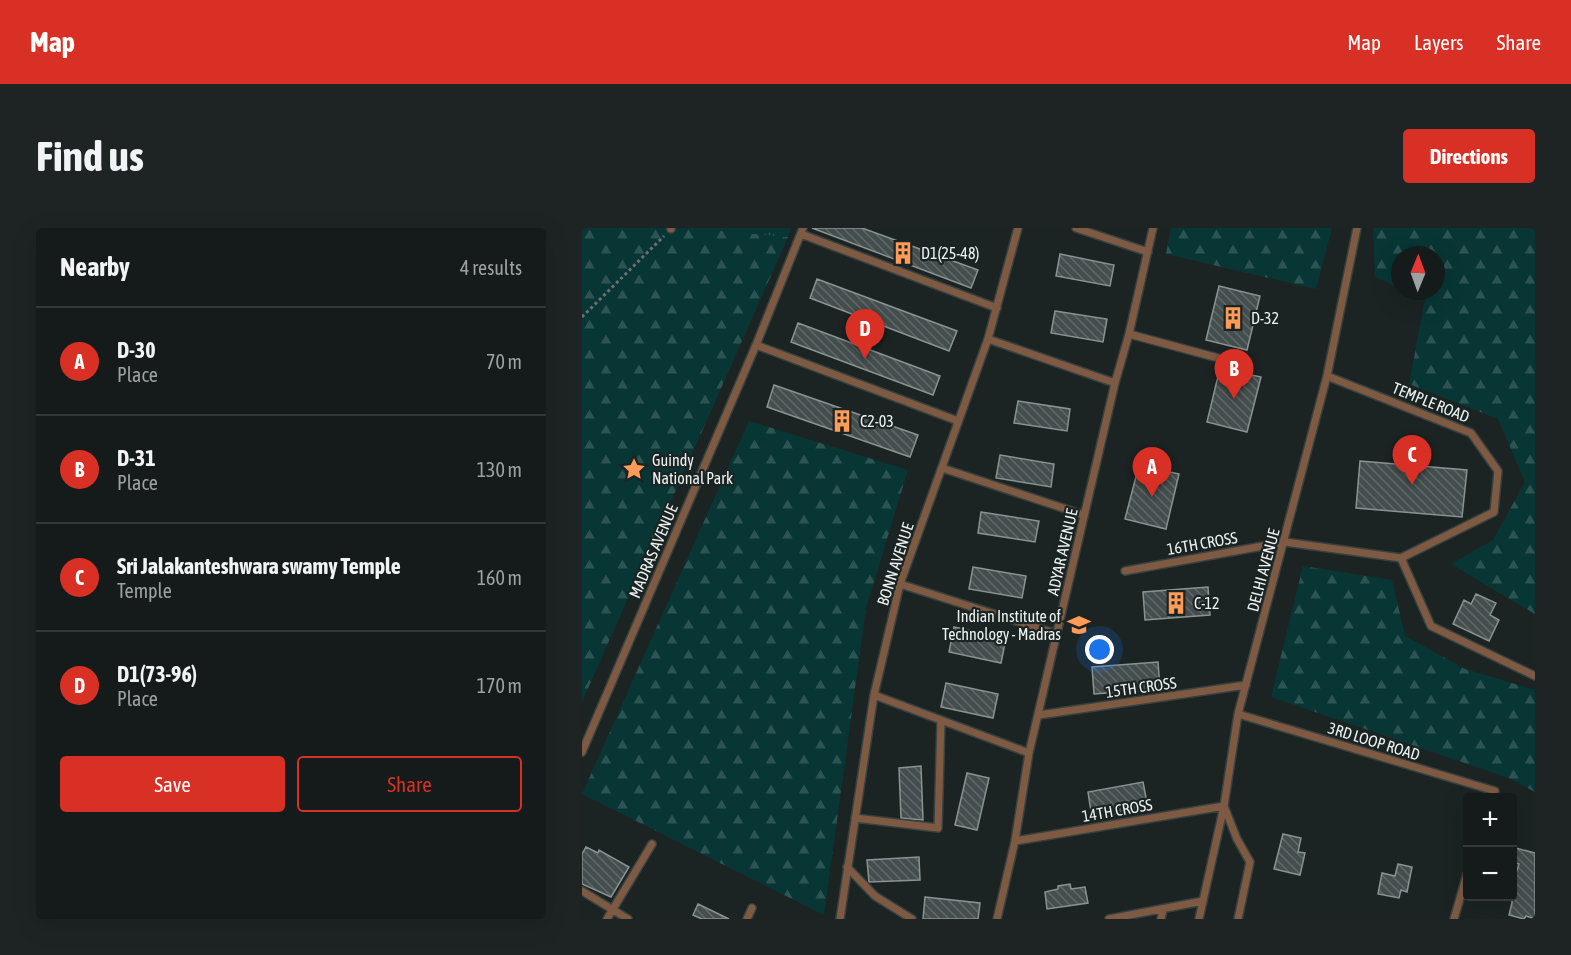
<!DOCTYPE html>
<html lang="en">
<head>
<meta charset="utf-8">
<style>
  :root { --surface:#141b1a; --page:#1d2423; --text:#f1f3f6; --muted:#9da1a2; --line:#333939; --accent:#d93025 }
  body { margin:0; font-family:"Asap Condensed",sans-serif; background:var(--page); color:var(--text) }
  .controls { position:absolute; right:18px; bottom:18px; display:grid; overflow:hidden; border-radius:6px; box-shadow:0 6px 24px #0002 }
  .controls button { width:54px; height:54px; display:grid; place-items:center; padding:0; border:0; border-bottom:2px solid var(--line); background:var(--surface); color:var(--text); font:30px sans-serif }
  .compass { position:absolute; left:809px; top:18px; width:54px; height:54px; border-radius:50%; background:var(--surface); box-shadow:0 6px 24px #0002; rotate:1deg }
  .you { position:absolute; left:518px; top:422px; width:21px; height:21px; margin:-15px; border:4px solid #fff; border-radius:50%; background:#1a73e8; box-shadow:0 0 0 9px #1a73e833 }
  .badge { display:grid; place-items:center; width:39px; height:39px; border-radius:50%; background:var(--accent); color:#fff; font-size:20px; font-weight:700 }
  .pin { position:absolute; translate:-50% -50px; filter:drop-shadow(0 2px 3px #0008) }
  .pin::after { content:''; position:absolute; top:32px; width:21px; height:18px; background:inherit; clip-path:polygon(0 0,100% 0,50% 100%) }
  .list { margin:0; padding:0; list-style:none }
  h2 { display:flex; justify-content:space-between; align-items:center; height:78px; margin:0; padding:0 24px; font-size:26px }
  h2 small { font-size:20px; font-weight:400; color:var(--muted) }
  .list li { display:grid; grid-template-columns:39px 1fr auto; gap:18px; align-items:center; box-sizing:border-box; height:108px; padding:0 24px; border-top:2px solid var(--line) }
  .list b { display:block; font-size:22px; white-space:nowrap }
  .list p { margin:0; font-size:20px; white-space:nowrap; color:var(--muted) }
  .list em { font-size:20px; font-style:normal; color:var(--muted) }
  .actions { display:flex; gap:12px; padding:18px 24px }
  .actions a { flex:1; padding:14px 0; border:2px solid var(--accent); border-radius:6px; text-align:center; font-size:21px; color:var(--accent) }
  .actions .main { background:var(--accent); color:#fff }
  .map { position:relative; flex:none; width:953px; height:691px; overflow:hidden; border-radius:6px }
  header { display:flex; align-items:center; gap:36px; box-sizing:border-box; height:84px; padding:0 30px; background:var(--accent); color:#fff }
  header strong { font-size:28px }
  nav { display:flex; gap:33px; margin-inline-start:auto; font-size:21px }
  .intro { display:flex; align-items:center; justify-content:space-between; box-sizing:border-box; height:144px; padding:0 36px }
  h1 { margin:0; font-size:42px }
  .button { padding:15px 27px; border-radius:6px; background:var(--accent); color:#fff; font-size:21px; font-weight:700 }
  main { display:flex; gap:36px; padding:0 36px }
  aside { flex:1; background:var(--surface); border-radius:6px; box-shadow:0 6px 24px #0002 }
  .map>svg:first-child { display:block }
</style>
</head>
<body>
<header>
<strong>Map</strong>
<nav><a>Map</a><a>Layers</a><a>Share</a></nav>
</header>
<div class="intro"><h1>Find us</h1><a class="button">Directions</a></div>
<main>
<aside>
<h2>Nearby<small>4 results</small></h2>
<ul class="list">
<li><span class="badge">A</span><div><b>D-30</b><p>Place</p></div><em>70 m</em></li>
<li><span class="badge">B</span><div><b>D-31</b><p>Place</p></div><em>130 m</em></li>
<li><span class="badge">C</span><div><b>Sri Jalakanteshwara swamy Temple</b><p>Temple</p></div><em>160 m</em></li>
<li><span class="badge">D</span><div><b>D1(73-96)</b><p>Place</p></div><em>170 m</em></li>
</ul>
<div class="actions"><a class="main">Save</a><a>Share</a></div>
</aside>
<div class="map">
<svg width="953" height="691" viewBox="0 0 953 691">
  <defs>
    <pattern id="forest-firs" width="22" height="20" patternUnits="userSpaceOnUse" patternTransform="scale(1.5)"><rect width="22" height="20" fill="#083635"/><path d="M5 1l3.5 6h-7zM16 11l3.5 6h-7z" fill="#2c5453"/></pattern>
    <pattern id="park-tufts" width="24" height="20" patternUnits="userSpaceOnUse" patternTransform="scale(1.5)"><rect width="24" height="20" fill="#083635"/><path d="M3 7l-1-3M5 7V3M7 7l1-3M15 17l-1-3M17 17v-4M19 17l1-3" fill="none" stroke="#2c5453"/></pattern>
    <pattern id="building-back-hatch" width="6" height="6" patternUnits="userSpaceOnUse" patternTransform="scale(1.5)"><rect width="6" height="6" fill="#454e4e"/><path d="M-1 5l2 2M0 0l6 6M5-1l2 2" fill="none" stroke="#606868"/></pattern>
  </defs>
  <rect width="100%" height="100%" fill="#1b2423"/>
  <path fill="url(#forest-firs)" d="M0 0H114L206 9 0 474Z
    M589 0H750L734 61 584 26Z
    M791 0H953V386L869 336 911 312 943 254 916 191 827 156 843 71 825 63H854V27H818V60L793 49Z
    M167 193 326 242 284 380 242 687 0 566Z
    M721 338 810 352 823 408 883 441 953 462V564L927 550 689 469Z"/>
  <path fill="url(#park-tufts)" d="M114 0H209L206 9Z"/>
  <path fill="url(#building-back-hatch)" stroke="#899392" stroke-width="1.5" d="M230 0H280L396 42 389 60Z
    M478 26 532 37 528 58 474 48Z
    M235 51 375 103 367 123 228 70Z
    M637 58 678 68 665 122 624 112Z
    M473 83 525 91 521 114 469 105Z
    M216 95 358 148 351 167 209 114Z
    M638 140 679 149 665 204 625 194Z
    M192 157 336 207 328 229 185 179Z
    M436 173 488 181 485 203 432 195Z
    M418 227 472 236 469 259 414 250Z
    M778 233 885 242 880 289 774 280Z
    M557 237 597 246 584 301 543 291Z
    M399 284 457 293 453 314 396 305Z
    M391 339 444 348 440 370 387 361Z
    M626 359 628 387 563 392 561 364Z
    M894 366 914 375 908 387 917 392 907 413 871 396 882 372 889 376Z
    M372 399 424 410 419 435 367 424Z
    M576 434 578 461 512 466 510 439Z
    M364 455 416 466 411 490 359 479Z
    M339 538 341 592 319 590 317 540Z
    M385 545 407 550 395 602 373 597Z
    M561 554 566 580 510 590 506 564Z
    M701 606 719 610 716 624 723 625 718 647 692 641Z
    M4 619 16 625 17 622 47 639 29 669 0 656V626Z
    M930 619 953 625V691L944 688 942 691 927 687 930 675V659L937 636 930 634Z
    M337 629 338 652 287 654 285 632Z
    M816 636 830 639 825 664 819 662 817 670 796 666 800 645 813 648Z
    M488 656 489 661 503 659 506 675 465 681 463 664 476 661V658Z
    M343 669 398 675 396 691H341Z
    M116 676 147 691H120L111 687Z"/>
  <g fill="none" stroke-linecap="round" stroke-linejoin="round">
    <g stroke="#384140" stroke-width="10">
      <path id="lane" d="M494 0 566 24
        M89 1V0
        M219 6 415 80
        M547 106 651 134
        M406 111 533 155
        M174 117 376 193
        M360 240 502 287
        M819 330 849 398 953 448
        M543 343 703 314 819 330 912 284 916 243 889 205 745 148
        M318 356 475 406
        M292 467 447 525
        M656 486 913 563 911 570
        M457 487 664 457
        M0 524 174 117 221 0
        M273 590 356 600 359 492
        M433 613 642 578 655 611 668 634 656 691
        M265 639 293 668 330 691
        M0 663 46 691
        M25 691 70 616
        M165 691 170 680
        M258 691 292 467 318 356 406 111 436 0
        M415 691 433 613 447 525 533 155 547 106 571 0
        M527 691 621 673
        M579 691 581 682
        M617 691 642 578 656 486 745 148 775 0
        M872 691 885 646"/>
    </g>
    <path stroke="#6a7271" stroke-width="3" stroke-dasharray="3 3" stroke-linecap="butt" d="M0 89 82 8"/>
    <use href="#lane" stroke="#7e5a43" stroke-width="7"/>
  </g>
  <defs>
    <g id="building-bare" transform="scale(1.8)"><path d="M-4-6H4V6H1V3H-1V6H-4ZM-2.5-4.3h1.7v1.8h-1.7ZM.8-4.3h1.7v1.8H.8ZM-2.5-1h1.7V.8h-1.7ZM.8-1h1.7V.8H.8Z" fill="#fe9c57" stroke="#1b2423" stroke-width="2.5" paint-order="stroke"/></g>
    <g id="sight-bare" transform="scale(1.8)"><path d="M0-6L1.8-2.2L6-1.7L2.9 1.2L3.7 5.4L0 3.3L-3.7 5.4L-2.9 1.2L-6-1.7L-1.8-2.2Z" fill="#fe9c57" stroke="#1b2423" stroke-width="2.5" paint-order="stroke"/></g>
    <g id="university-bare" transform="scale(1.8)"><path d="M0-5L7-2L0 1L-7-2ZM-4 1L0 2.5L4 1V4Q0 6-4 4Z" fill="#fe9c57" stroke="#1b2423" stroke-width="2.5" paint-order="stroke"/></g>
  </defs>
  <g fill-rule="evenodd">
    <use href="#building-bare" x="321" y="25"/>
    <use href="#building-bare" x="651" y="90"/>
    <use href="#building-bare" x="260" y="193"/>
    <use href="#sight-bare" x="52" y="241"/>
    <use href="#building-bare" x="594" y="375"/>
    <use href="#university-bare" x="497" y="397"/>
  </g>
  <g text-anchor="middle" stroke-width="4.5" stroke-linejoin="round" paint-order="stroke">
    <g font-size="16" fill="#ecf2f1" stroke="#1b2423" text-anchor="start">
      <text x="339" y="31">D1(25-48)</text>
      <text x="669" y="96">D-32</text>
      <text x="278" y="199">C2-03</text>
      <text x="70" y="238">Guindy<tspan x="70" dy="18">National Park</tspan></text>
      <text x="612" y="381">C-12</text>
      <text x="479" y="394" text-anchor="end">Indian Institute of<tspan x="479" dy="18">Technology - Madras</tspan></text>
    </g>
    <g font-size="16" fill="#ecf2f1" stroke="#1b2423">
      <text transform="translate(849 174) rotate(22)" y="6">TEMPLE ROAD</text>
      <text transform="translate(620 315) rotate(-10)" y="6">16TH CROSS</text>
      <text transform="translate(71 323) rotate(-67)" y="6">MADRAS AVENUE</text>
      <text transform="translate(480 324) rotate(-77)" y="6">ADYAR AVENUE</text>
      <text transform="translate(313 336) rotate(-72)" y="6">BONN AVENUE</text>
      <text transform="translate(681 342) rotate(-75)" y="6">DELHI AVENUE</text>
      <text transform="translate(559 459) rotate(-8)" y="6">15TH CROSS</text>
      <text transform="translate(792 513) rotate(17)" y="6">3RD LOOP ROAD</text>
      <text transform="translate(535 582) rotate(-10)" y="6">14TH CROSS</text>
    </g>
  </g>
</svg>
<div class="controls">
<button>+</button>
<button>−</button>
</div>
<svg class="compass" viewBox="-18 -18 36 36"><path d="M0-13l5 13h-10z" fill="#e53935"/><path d="M0 13l5-13h-10z" fill="#9da1a2"/></svg>
<div class="you"></div>
<div class="pin badge" style="left:570px;top:269px">A</div>
<div class="pin badge" style="left:652px;top:171px">B</div>
<div class="pin badge" style="left:830px;top:257px">C</div>
<div class="pin badge" style="left:283px;top:131px">D</div>
</div>
</main>
</body>
</html>
